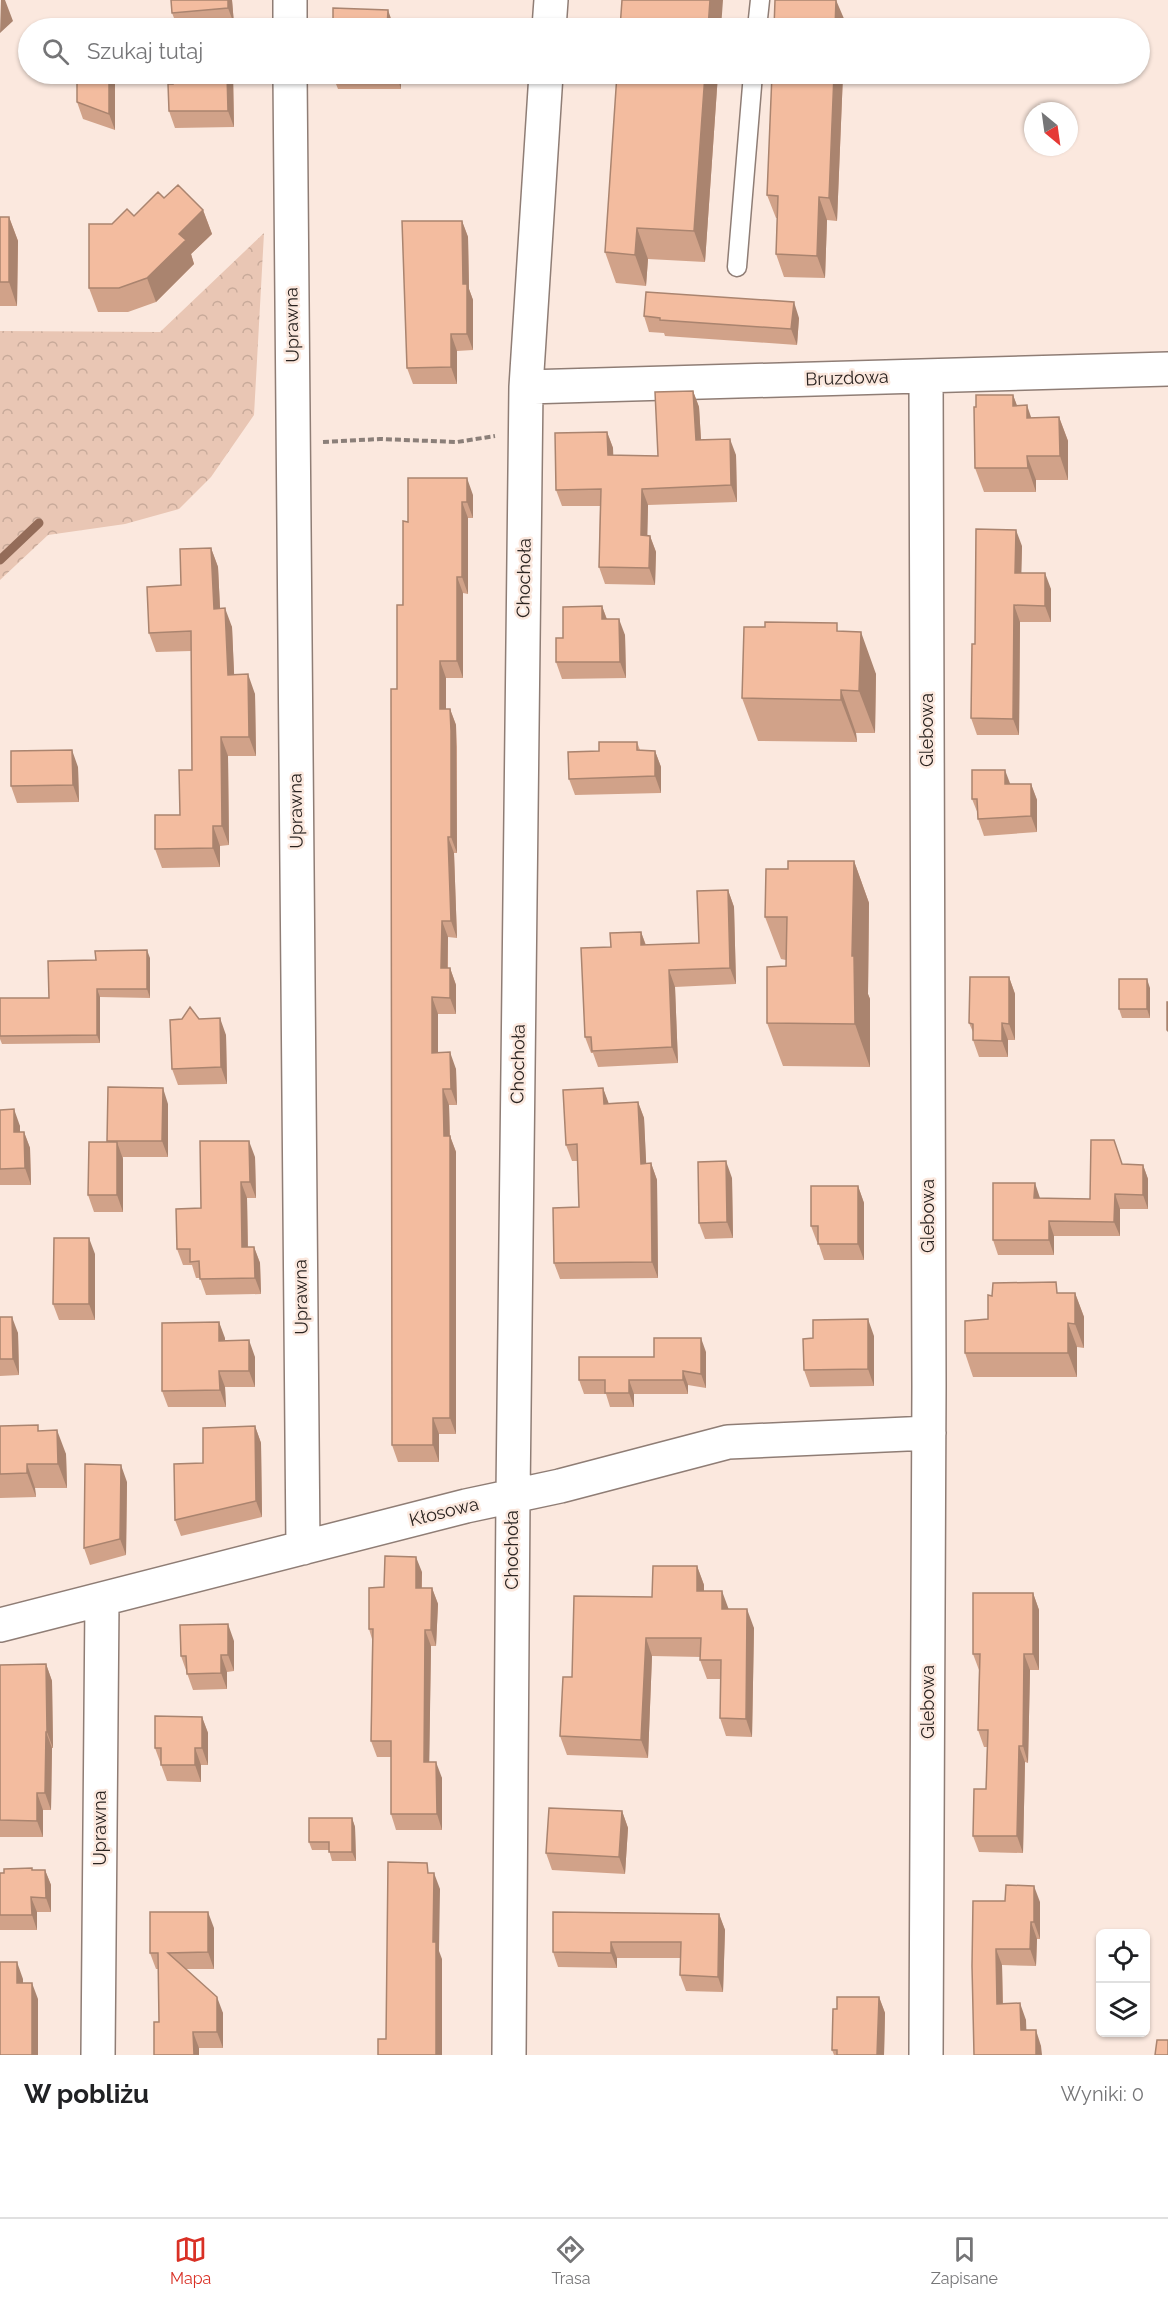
<!DOCTYPE html>
<html lang="pl">
<head>
<meta charset="utf-8">
<style>
  :root { --surface:#fff; --page:#f6f6f6; --text:#202124; --muted:#757577; --line:#e0e0e0; --accent:#d93025 }
  body { margin:0; font-family:Raleway,sans-serif; background:var(--page); color:var(--text) }
  .controls { position:absolute; right:18px; bottom:18px; display:grid; overflow:hidden; border-radius:9px; box-shadow:0 2px 4px #0004 }
  .controls button { width:54px; height:54px; display:grid; place-items:center; padding:0; border:0; border-bottom:2px solid var(--line); background:var(--surface); color:var(--text); font:30px sans-serif }
  .compass { position:absolute; left:1024px; top:102px; width:54px; height:54px; border-radius:50%; background:var(--surface); box-shadow:0 2px 4px #0004; rotate:151deg }
  .list { margin:0; padding:0; list-style:none }
  h2 { display:flex; justify-content:space-between; align-items:center; height:78px; margin:0; padding:0 24px; font-size:26px }
  h2 small { font-size:20px; font-weight:400; color:var(--muted) }
  .icon { flex:none; width:33px; height:33px; fill:none; stroke:currentColor; stroke-width:2; stroke-linecap:round; stroke-linejoin:round }
  .map { position:relative; flex:none; width:1168px; height:2055px; overflow:hidden }
  .search { position:absolute; background:var(--surface); box-shadow:0 2px 4px #0004; left:18px; right:18px; top:18px; height:66px; display:flex; align-items:center; gap:15px; box-sizing:border-box; padding:0 21px; border-radius:33px; color:var(--muted); font-size:22px }
  .sheet { height:162px; background:var(--surface) }
  nav { display:flex; justify-content:space-around; align-items:center; box-sizing:border-box; height:84px; border-top:2px solid var(--line); background:var(--surface); font-size:16px; color:var(--muted) }
  nav a { display:grid; justify-items:center; gap:3px }
  nav .on { color:var(--accent) }
  .map>svg:first-child { display:block }
</style>
</head>
<body>
<div class="map">
<svg width="1168" height="2055" viewBox="0 0 1168 2055">
  <defs>
    <pattern id="forest-crowns" width="20" height="18" patternUnits="userSpaceOnUse" patternTransform="scale(1.5)"><rect width="20" height="18" fill="#e9c6b4"/><path d="M2 6a3 3 0 1 1 6 0M12 15a3 3 0 1 1 6 0" fill="none" stroke="#c8aa9a"/></pattern>
  </defs>
  <rect width="100%" height="100%" fill="#fbe8de"/>
  <path fill="url(#forest-crowns)" d="M264 233 254 415 211 477 179 509 125 524 48 535 0 580V331L160 332Z"/>
  <g fill="none" stroke-linecap="round" stroke-linejoin="round">
    <path stroke="#946c59" stroke-width="9" d="M0 560 39 523"/>
    <g stroke="#8f7d75" stroke-width="21">
      <path id="lane" d="M757 28 760 0
        M737 267 753 74"/>
    </g>
    <g stroke="#8f7d75" stroke-width="36">
      <path id="street" d="M290 0V28
        M549 28 551 0
        M290 74 303 1548
        M926 376 929 1386 926 2055
        M526 387 1168 369
        M0 1625 466 1506 560 1486 728 1442 929 1433
        M98 2055 102 1601
        M509 2055 513 1496 526 387 546 74"/>
    </g>
    <path stroke="#8b7f79" stroke-width="4" stroke-dasharray="6 3" stroke-linecap="butt" d="M323 442 380 439 457 442 495 436"/>
    <use href="#lane" stroke="#fff" stroke-width="18"/>
    <use href="#street" stroke="#fff" stroke-width="33"/>
  </g>
  <path fill="#d1a289" d="M171 0H232L234 24 178 28 172 13Z
    M172 74H233L234 127 175 128 169 111 173 84Z
    M332 74H401V89H338Z
    M718 74 705 262 648 259 646 286 616 283 605 252Z
    M772 74H843L837 221 827 220 825 278 784 277 776 254 777 218H776L767 195Z
    M115 78V130L83 119 77 102Z
    M164 198 203 210 212 234 191 254 194 264 156 302 128 312H98L89 288 112 224 134 216Z
    M0 217H9L18 241 17 306H0Z
    M462 221 468 237 469 289 473 300V350L457 351V384H413L407 368Z
    M644 316 799 318 797 345 665 336 664 333 649 332Z
    M693 391 699 407 701 440 736 455 737 502 648 505 647 536H650L656 552 655 585 605 584 599 567 600 506H562L556 490 607 432 613 448V455L658 456Z
    M1013 395 1017 406 1031 418 1059 417 1068 441V480H1036V492H984L975 468 976 407Z
    M473 495V518H468V594L463 593V678H446V709H450L456 725 457 747V853H454L457 938 448 937V968H450L456 985V1014H438V1053L456 1069 457 1105H449L450 1136 456 1152V1434H439V1462H398L392 1445 397 689 408 522Z
    M1022 546 1021 573 1051 589V622H1020L1019 735H977L971 718 975 644Z
    M211 548 218 567 220 608 232 627 234 675 255 694 256 756H228L229 845 220 846V867L162 868 155 849 180 815 192 770 191 651 156 652 149 633 181 585Z
    M602 606 607 619 625 635 626 678 562 679 556 662 563 638Z
    M840 632 876 674 875 733H856L857 742 758 741 742 698Z
    M637 742 640 750 655 751 661 767V793L575 795 569 779 599 751Z
    M78 767 79 802 17 803 11 786Z
    M1010 784H1031L1037 800V832L984 836 978 819V814L972 799Z
    M854 861 869 903 868 994 870 999V1067L783 1066 767 1023 786 966V960L781 959 765 917Z
    M728 890 734 907 736 984 675 987 678 1063 598 1067 593 1053H591L585 1037 611 947 641 932 646 945 699 943Z
    M150 958V998L100 997V1043L2 1044 0 1039V998H49Z
    M1009 977 1015 994V1040H1008V1057H979L973 1040V1032L969 1023Z
    M1150 988V1018H1122L1119 1009Z
    M199 1019 226 1035 227 1084 178 1085 172 1069Z
    M603 1088 608 1103 638 1102 644 1118 646 1164 651 1163 657 1180 658 1278 560 1279 554 1263 579 1207 578 1161H572L566 1145Z
    M168 1104V1157H123V1212H94L88 1195 108 1142 107 1141Z
    M0 1110 20 1126V1132H24L30 1148 31 1185H0Z
    M255 1157 256 1198H247L248 1247H254L260 1263 261 1294 206 1295 200 1278H196L192 1265H183L177 1249 201 1208Z
    M1122 1165H1143L1148 1179V1209H1120V1236H1054V1255H998L993 1240 1040 1198 1090 1199Z
    M732 1178 733 1238 705 1239 699 1223Z
    M858 1186 864 1203V1260H824L818 1242H817L811 1226Z
    M95 1254V1320H59L53 1304Z
    M1060 1293H1075L1084 1317V1348L1077 1347V1377H973L965 1353 988 1319Z
    M0 1317 18 1333 19 1375 0 1376Z
    M219 1322 225 1341 255 1357V1387H225L226 1407H168L162 1391Z
    M874 1336V1386L810 1387 804 1370Z
    M706 1352V1388L688 1385V1394H634V1407H610L606 1394H584L579 1380 654 1357Z
    M0 1426 40 1431 66 1454 67 1488H35L36 1497 0 1498Z
    M255 1426 261 1443 262 1517 181 1536 175 1520 203 1463Z
    M127 1482 126 1555 90 1565 84 1548Z
    M697 1566 704 1585V1591L754 1628 752 1737 726 1736 720 1718V1679H707L700 1660 701 1657 652 1656 648 1758 567 1755 560 1736 572 1677 652 1597Z
    M422 1572V1588H432L438 1604 436 1646H431L429 1762 442 1778V1830H396L391 1814V1757H377L371 1741 372 1639 369 1629 384 1587Z
    M1033 1593 1039 1610V1670H1030L1028 1763 1025 1762 1023 1853 979 1852 973 1836 986 1789 987 1747H984L978 1730 979 1670 973 1654Z
    M234 1641V1671L227 1672V1689L193 1690 181 1656Z
    M46 1664 52 1681 53 1748H52L51 1810H43V1837H0V1665Z
    M202 1717 208 1733V1765H201V1782L167 1781 155 1748Z
    M622 1811 628 1828 625 1874 552 1870 546 1853Z
    M352 1818 355 1827 356 1861H332L329 1850H312L309 1842Z
    M32 1870H45L51 1885V1912H37V1930H0V1873Z
    M1005 1901 1040 1902V1939H1037L1036 1966 1002 1965 1003 2004 1026 2020V2030L1041 2046 974 2055Z
    M719 1914 725 1930 723 1992 686 1991 680 1975 681 1958H617V1968L558 1967 553 1952Z
    M214 1928V1969H186L223 2013V2048H199L159 2022V1969H156L150 1953Z
    M879 1997 885 2013 884 2055H834L832 2050 837 2009Z"/>
  <path fill="#aa846f" d="M1 0H5L13 21 0 33Z
    M228 0H232L234 24 228 8Z
    M710 0H723L721 28H708Z
    M836 0 845 21 844 28H835Z
    M388 10 394 27V28H387Z
    M109 74H113L115 78V130L109 114Z
    M227 74H233L234 127 228 111Z
    M396 74H401V89Z
    M705 74H718L705 262 694 231Z
    M834 74H843L837 221 829 198Z
    M819 197 827 220 825 278 817 256Z
    M203 210 212 234 191 254 194 264 156 302 147 278 179 234Z
    M9 217 18 241 17 306 9 282Z
    M462 221 468 237 469 289 473 300V350L467 334 463 284Z
    M637 228 648 259 646 286 635 255Z
    M794 302 799 318 797 345 791 329Z
    M451 334 457 351V384L451 367Z
    M693 391 699 407 702 456 696 440Z
    M1013 395 1022 419 1013 406Z
    M1027 405 1035 429 1027 418Z
    M1059 417 1068 441V480L1060 456Z
    M607 432 613 448 614 472 608 455Z
    M730 439 736 455 737 502 731 485Z
    M1027 456 1036 480V492L1028 468Z
    M467 478 473 495V518L467 502Z
    M642 489 648 505 647 552 641 535Z
    M462 502 468 518V594L462 577Z
    M1016 530 1022 546 1021 589 1015 573Z
    M650 536 656 552 655 585 649 568Z
    M211 548 218 567 221 628 214 609Z
    M1045 573 1051 589V622L1045 606Z
    M457 577 463 593V678L457 661Z
    M1014 605 1020 622 1019 735 1013 719Z
    M602 606 608 623 602 619Z
    M225 608 232 627 235 694 228 675Z
    M619 619 625 635 626 678 620 662Z
    M861 632 876 674 875 733 859 691Z
    M440 661 446 678V726L440 709Z
    M248 674 255 694 256 756 249 737Z
    M841 690 856 733 857 742 841 700Z
    M450 709 456 725 457 853 451 837Z
    M221 737 228 756 229 845 222 826Z
    M72 750 78 767 79 802 73 785Z
    M655 751 661 767V793L655 776Z
    M1005 770 1011 786 1005 784Z
    M1031 784 1037 800V832L1031 816Z
    M213 826 220 846V867L213 848Z
    M448 837 454 853 457 938 451 921Z
    M854 861 869 903 868 994 870 999V1067L855 1024 852 956Z
    M728 890 734 907 736 984 730 968Z
    M442 921 448 937 447 984 441 968Z
    M641 932 647 949 641 945Z
    M147 950 150 958V998L147 989Z
    M450 968 456 985V1014L450 998Z
    M669 970 675 987 678 1063 672 1047Z
    M1009 977 1015 994V1040L1009 1024Z
    M1147 979 1150 988V1018L1147 1009Z
    M97 989 100 997V1043L97 1035Z
    M432 997 438 1014V1069L432 1053Z
    M220 1018 226 1035 227 1084 221 1067Z
    M1002 1023 1008 1040V1057L1002 1041Z
    M450 1052 456 1069 457 1105 451 1089Z
    M163 1088 168 1104V1157L162 1141Z
    M603 1088 609 1104H604Z
    M443 1089 449 1105 450 1152 444 1136Z
    M638 1102 644 1118 647 1180 641 1164Z
    M14 1109 20 1126V1149L14 1132Z
    M24 1132 30 1148 31 1185 25 1168Z
    M450 1136 456 1152V1434L450 1418Z
    M249 1141 255 1157 256 1198 250 1182Z
    M117 1142 123 1159V1212L117 1195Z
    M726 1161 732 1178 733 1238 727 1222Z
    M651 1163 657 1180 658 1278 652 1262Z
    M1143 1165 1148 1179V1209L1143 1195Z
    M241 1182 247 1198 248 1264 242 1247Z
    M1035 1183 1040 1198H1034Z
    M858 1186 864 1203V1260L858 1244Z
    M1115 1194 1120 1209V1236L1114 1222Z
    M1049 1221 1054 1236V1255L1049 1240Z
    M89 1238 95 1254V1320L89 1304Z
    M254 1247 260 1263 261 1294 255 1278Z
    M1075 1293 1084 1317V1348L1075 1324Z
    M12 1317 18 1333 19 1375 13 1359Z
    M868 1319 874 1336V1386L868 1369Z
    M219 1322 225 1338V1357L219 1341Z
    M1068 1323 1077 1347V1377L1068 1353Z
    M701 1338 706 1352V1388L701 1374Z
    M249 1340 255 1357V1387L249 1371Z
    M219 1371 225 1387 226 1407 220 1390Z
    M683 1371 688 1385V1394L683 1380Z
    M629 1380 634 1394V1407L629 1393Z
    M433 1418 439 1434V1462L433 1445Z
    M255 1426 261 1443 262 1517 256 1501Z
    M57 1430 66 1454 67 1488 58 1464Z
    M27 1464 35 1488 36 1497 27 1473Z
    M121 1465 127 1482 126 1555 120 1539Z
    M416 1557 422 1572 421 1603 416 1588Z
    M697 1566 704 1585V1609L697 1591Z
    M432 1588 438 1604 436 1646 431 1630Z
    M722 1591 729 1610 722 1609Z
    M1033 1593 1039 1610V1670L1033 1654Z
    M747 1609 754 1628 752 1737 746 1719Z
    M228 1624 234 1641V1671L228 1655Z
    M425 1630 431 1646 429 1778 424 1762Z
    M646 1638 652 1656 648 1758 641 1740Z
    M1024 1654 1030 1670 1028 1763 1023 1746Z
    M221 1655 227 1672V1689L221 1673Z
    M46 1664 52 1681 53 1748 47 1732Z
    M202 1717 208 1733V1765L202 1748Z
    M46 1732 52 1748 51 1810 45 1793Z
    M1019 1746 1025 1762 1023 1853 1017 1836Z
    M195 1748 201 1765V1782L195 1765Z
    M436 1762 442 1778V1830L437 1814Z
    M37 1793 43 1810V1837L37 1821Z
    M622 1811 628 1828 625 1874 619 1857Z
    M352 1818 355 1827 356 1861 352 1852Z
    M45 1870 51 1885V1912L46 1898Z
    M434 1873 440 1889 439 1951 442 1959V2055H436L433 1942Z
    M1034 1886 1040 1902V1939L1034 1922Z
    M31 1897 37 1912V1930L32 1915Z
    M208 1912 214 1928V1969L208 1952Z
    M719 1914 725 1930 723 1992 718 1977Z
    M1031 1922 1037 1939 1036 1966 1030 1949Z
    M611 1942 617 1958V1968L611 1953Z
    M996 1949 1002 1965 1003 2020 997 2004Z
    M17 1962 23 1979V1999L17 1983Z
    M32 1983 38 1999V2055H32Z
    M217 1997 223 2013V2048L217 2032Z
    M879 1997 885 2013 884 2055H877Z
    M1020 2003 1026 2020 1027 2046 1021 2030Z
    M1036 2030 1041 2046 1042 2055H1036Z
    M193 2032 199 2048V2055H194Z"/>
  <path fill="#f3bc9f" stroke="#aa846f" stroke-width="1.5" d="M171 0H228V8L172 13Z
    M622 0H710L708 28H620Z
    M775 0H836L835 28H774Z
    M333 8 388 10 387 28H333Z
    M77 74H109V114L77 102Z
    M172 74H227L228 111H169L168 84H173Z
    M617 74H705L694 231 637 228 635 255 605 252Z
    M772 74H834L829 198 819 197 817 256 776 254 778 196 767 195Z
    M178 185 203 210 179 234 186 240 147 278 119 288H89V224H112L127 209 134 216 158 192 164 198Z
    M0 217H9V282H0Z
    M402 221H462L463 284H467V334H451V367L407 368Z
    M646 292 794 302 791 329 660 320V318L644 316Z
    M693 391 696 440 730 439 731 485 642 489 641 535 650 536 649 568 599 567 601 489 556 490 555 433 607 432 608 455 658 456 655 392Z
    M976 395H1013V406L1027 405V418L1059 417 1060 456H1027L1028 468H975L974 407H976Z
    M408 478H467V502H462V577H457V661H440V709H450L451 731V837H448L451 921H442L441 968H450V998L432 997V1053L450 1052 451 1089H443L444 1136H450V1418H433V1445H392L391 689H397V605H403V521L408 522Z
    M976 529 1016 530 1015 573H1045V606L1014 605 1013 719 971 718 972 644H975Z
    M211 548 214 609 225 608 228 675 248 674 249 737H221L222 826H213V848L155 849V815H180L179 770H192L191 631 149 633 147 587 181 585 180 549Z
    M602 606V619H619L620 662H556V638H563V607Z
    M765 622 837 623V631L861 632 859 691 841 690V700L742 698 744 627H765Z
    M599 742H637V750L655 751V776L569 779 568 752 599 751Z
    M72 750 73 785 11 786V751Z
    M972 770H1005V784H1031V816L978 819 977 799H972Z
    M788 861H854L852 956H854L855 1024 767 1023V967L786 966 787 917H765L766 869H788Z
    M728 890 730 968 669 970 672 1047 592 1051 591 1037H585L581 948 611 947 610 933 641 932V945L699 943 697 891Z
    M147 950V989H97V1035L0 1036V998H49L48 961 96 960 95 951Z
    M970 977H1009V1024L1002 1023V1041L973 1040V1024L969 1023Z
    M1119 979H1147V1009H1119Z
    M1167 1002H1168V1031L1167 1030Z
    M190 1007 199 1019 220 1018 221 1067 172 1069 170 1020 182 1019Z
    M108 1087 163 1088 162 1141H107Z
    M603 1088 604 1104 638 1102 641 1164 651 1163 652 1262 554 1263 553 1208 579 1207 577 1144 566 1145 563 1090Z
    M14 1109V1132H24L25 1168 0 1169V1110Z
    M1091 1140H1114L1122 1164 1143 1165V1195L1115 1194 1114 1222 1049 1221V1240H993V1183H1035L1034 1198 1090 1199Z
    M200 1141H249L250 1182H241L242 1247H254L255 1278 200 1279 199 1261 190 1262V1249H177L176 1209 201 1208Z
    M89 1142H117V1195H88Z
    M726 1161 727 1222 699 1223 698 1162Z
    M811 1186H858V1244H818V1226H811Z
    M54 1238H89V1304H53Z
    M1056 1282 1057 1293H1075V1324L1068 1323V1353H965V1321L988 1319V1295L992 1296 993 1283Z
    M0 1317H12L13 1359H0Z
    M868 1319V1369L804 1370 803 1339 813 1338V1320Z
    M219 1322V1341L249 1340V1371H219L220 1390 162 1391V1323Z
    M654 1338H701V1374L683 1371V1380H629V1393H605V1380H579V1357H654Z
    M38 1425V1431L57 1430 58 1464H27V1473L0 1474V1426Z
    M255 1426 256 1501 175 1520 174 1464 203 1463V1428Z
    M85 1464 121 1465 120 1539 84 1548Z
    M385 1556 416 1557V1588H432L431 1630H425L424 1762H436L437 1814H391V1741H371L373 1629H369V1588L384 1587Z
    M653 1566H697V1591H722V1609H747L746 1719 720 1718 721 1660H700L701 1638H646L641 1740 560 1736 563 1677H572L574 1596 652 1597Z
    M973 1593H1033V1654H1024L1023 1746H1019L1017 1836H973L974 1789H986L988 1730H978L980 1654H973Z
    M228 1624V1655H221V1673L187 1674 186 1656H181L180 1625Z
    M46 1664 47 1732H46L45 1793H37V1821L0 1820V1665Z
    M155 1716 202 1717V1748H195V1765H161V1748H155Z
    M549 1808 622 1811 619 1857 546 1853Z
    M309 1818H352V1852H329V1842H309Z
    M388 1862 427 1863 428 1873H434L433 1942H436V2055H378V2039H386Z
    M32 1868V1870H45L46 1898 31 1897 32 1915H0V1873H4V1869Z
    M1006 1885 1034 1886V1922H1031L1030 1949H996L997 2004 1020 2003 1021 2030H1036V2055H974L972 1966 973 1901H1005Z
    M150 1912H208V1952L168 1953 217 1997V2032H193L194 2055H154V2022H159L158 1953H150Z
    M553 1912 719 1914 718 1977 680 1975 681 1942H611V1953L553 1952Z
    M0 1962H17V1983H32V2055H0Z
    M837 1997H879L877 2055H837V2050H832L833 2009H837Z
    M1157 2040H1168V2055H1155Z"/>
  <g text-anchor="middle" stroke-width="5" stroke-linejoin="round" paint-order="stroke">
    <g font-size="18" fill="#2a2320" stroke="#fbe8de">
      <text transform="translate(292 325) rotate(-91)" y="6">Uprawna</text>
      <text transform="translate(847 378) rotate(-2)" y="6">Bruzdowa</text>
      <text transform="translate(524 578) rotate(-89)" y="6">Chochoła</text>
      <text transform="translate(927 730) rotate(-90)" y="6">Glebowa</text>
      <text transform="translate(296 811) rotate(-91)" y="6">Uprawna</text>
      <text transform="translate(518 1064) rotate(-89)" y="6">Chochoła</text>
      <text transform="translate(928 1216) rotate(-90)" y="6">Glebowa</text>
      <text transform="translate(301 1297) rotate(-91)" y="6">Uprawna</text>
      <text transform="translate(444 1512) rotate(-14)" y="6">Kłosowa</text>
      <text transform="translate(512 1550) rotate(-90)" y="6">Chochoła</text>
      <text transform="translate(928 1702) rotate(-90)" y="6">Glebowa</text>
      <text transform="translate(100 1828) rotate(-90)" y="6">Uprawna</text>
    </g>
  </g>
</svg>
<div class="controls">
<button><svg class="icon" aria-label="locate" viewBox="0 0 24 24"><circle cx="12" cy="12" r="6"/><path d="M12 2v4M12 18v4M2 12h4M18 12h4"/></svg></button>
<button><svg class="icon" aria-label="layers" viewBox="0 0 24 24"><path d="M12 4l9 5-9 5-9-5zM3 14l9 5 9-5"/></svg></button>
</div>
<svg class="compass" viewBox="-18 -18 36 36"><path d="M0-13l5 13h-10z" fill="#e53935"/><path d="M0 13l5-13h-10z" fill="#757577"/></svg>
<div class="search"><svg class="icon" aria-label="search" viewBox="0 0 24 24"><circle cx="10" cy="10" r="6"/><path d="M15 15l6 6"/></svg>Szukaj tutaj</div>
</div>
<section class="sheet">
<h2>W pobliżu<small>Wyniki: 0</small></h2>
<ul class="list">
</ul>
</section>
<nav>
<a class="on"><svg class="icon" aria-label="map" viewBox="0 0 24 24"><path d="M3 6l6-2 6 2 6-2v14l-6 2-6-2-6 2zM9 4v14M15 6v14"/></svg>Mapa</a>
<a><svg class="icon" aria-label="directions" viewBox="0 0 24 24"><path d="M12 3l9 9-9 9-9-9zM9 14v-3h6M13 9l2 2-2 2"/></svg>Trasa</a>
<a><svg class="icon" aria-label="saved" viewBox="0 0 24 24"><path d="M7 4h10v16l-5-4-5 4z"/></svg>Zapisane</a>
</nav>
</body>
</html>
